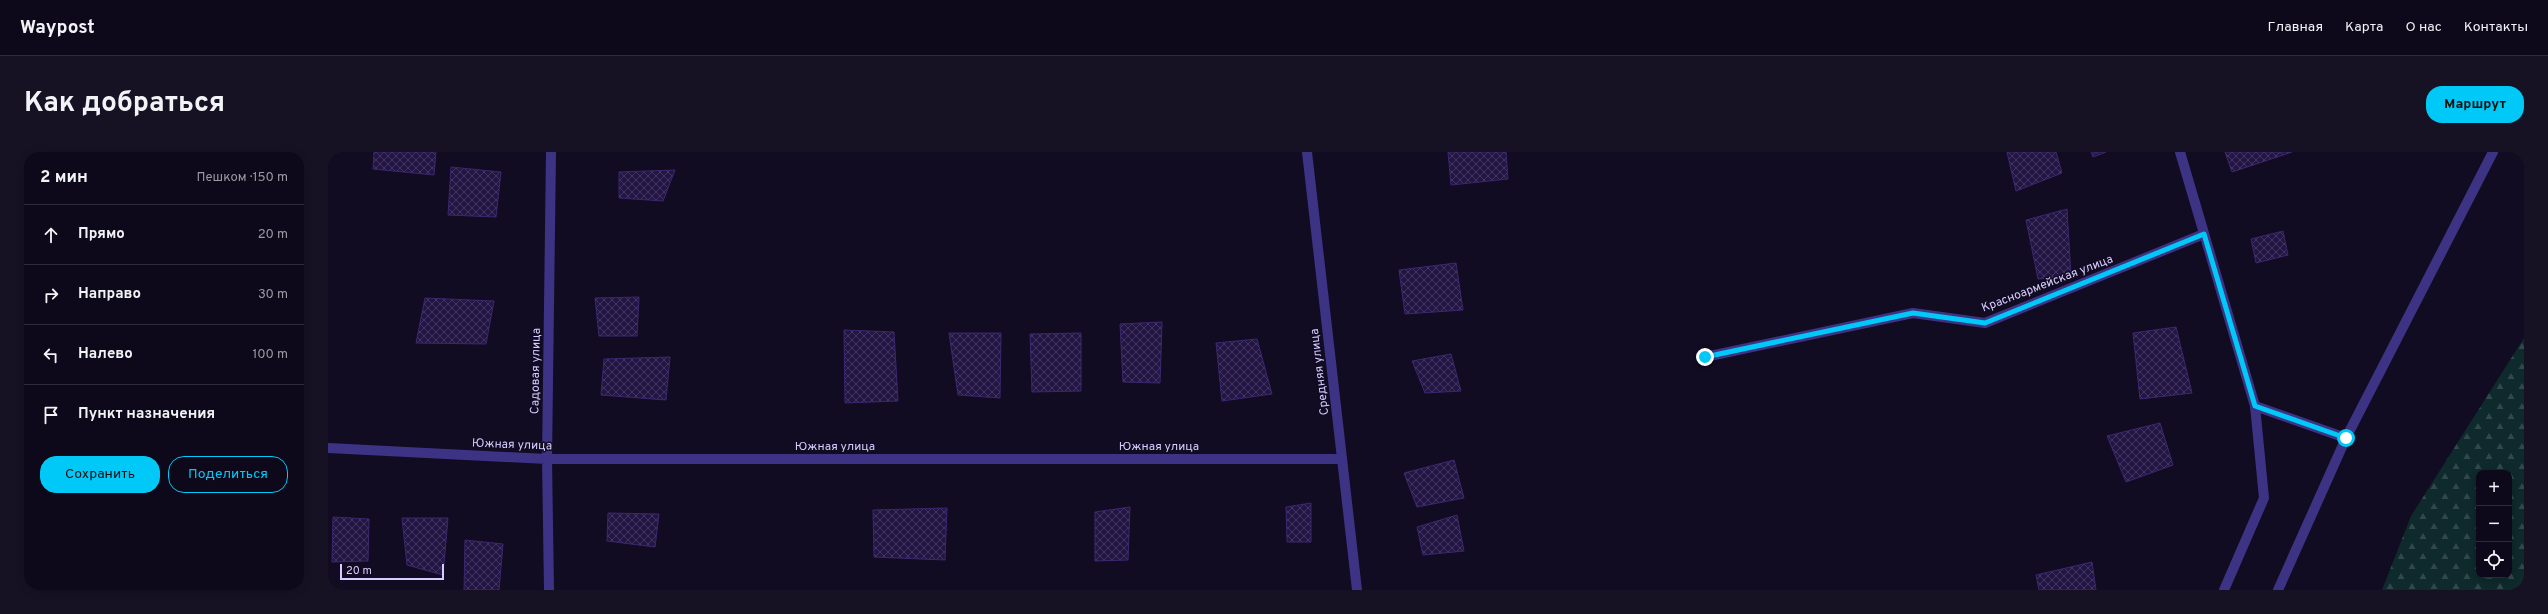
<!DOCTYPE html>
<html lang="ru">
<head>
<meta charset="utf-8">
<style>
  :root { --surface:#0d091a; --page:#161223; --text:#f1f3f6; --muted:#9a9aa2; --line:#2d2a39; --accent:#00c9f7 }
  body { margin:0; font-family:Overpass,sans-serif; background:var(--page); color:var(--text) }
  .controls { position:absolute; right:12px; bottom:12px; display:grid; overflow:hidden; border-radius:8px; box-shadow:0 2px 10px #0003 }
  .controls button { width:36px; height:36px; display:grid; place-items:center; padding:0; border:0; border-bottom:1px solid var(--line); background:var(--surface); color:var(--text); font:20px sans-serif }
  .scale { position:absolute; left:12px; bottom:10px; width:104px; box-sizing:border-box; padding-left:4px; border:2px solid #d6ccff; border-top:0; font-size:11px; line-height:14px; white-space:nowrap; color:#d6ccff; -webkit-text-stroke:3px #110c22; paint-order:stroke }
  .stop { position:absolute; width:12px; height:12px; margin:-9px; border:3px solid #00c9f7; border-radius:50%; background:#fff }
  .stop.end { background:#00c9f7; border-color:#fff; box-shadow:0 1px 4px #0008 }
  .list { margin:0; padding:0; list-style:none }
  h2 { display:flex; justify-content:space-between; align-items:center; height:52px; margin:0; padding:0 16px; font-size:17px }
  h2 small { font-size:13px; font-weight:400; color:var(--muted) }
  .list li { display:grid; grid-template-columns:26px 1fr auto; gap:12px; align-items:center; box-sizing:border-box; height:60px; padding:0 16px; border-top:1px solid var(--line) }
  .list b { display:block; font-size:15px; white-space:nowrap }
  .list em { font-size:13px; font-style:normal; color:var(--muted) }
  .actions { display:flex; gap:8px; padding:12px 16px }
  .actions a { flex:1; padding:9px 0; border:1px solid var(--accent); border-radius:16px; text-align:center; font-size:14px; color:var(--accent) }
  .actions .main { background:var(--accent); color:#111 }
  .icon { flex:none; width:22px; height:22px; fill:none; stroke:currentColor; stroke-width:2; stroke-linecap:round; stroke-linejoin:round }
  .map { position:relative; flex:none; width:2196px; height:438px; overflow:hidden; border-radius:16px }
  header { display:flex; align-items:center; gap:24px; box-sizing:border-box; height:56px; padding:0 20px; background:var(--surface); border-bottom:1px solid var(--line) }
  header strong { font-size:19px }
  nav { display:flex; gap:22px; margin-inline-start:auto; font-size:14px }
  .intro { display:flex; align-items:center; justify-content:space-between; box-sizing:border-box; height:96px; padding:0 24px }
  h1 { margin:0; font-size:28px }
  .button { padding:10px 18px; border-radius:16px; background:var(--accent); color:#111; font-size:14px; font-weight:700 }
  main { display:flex; gap:24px; padding:0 24px }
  aside { flex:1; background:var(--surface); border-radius:16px; box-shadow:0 2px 10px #0003 }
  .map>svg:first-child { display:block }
</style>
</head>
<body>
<header>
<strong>Waypost</strong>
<nav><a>Главная</a><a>Карта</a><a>О нас</a><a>Контакты</a></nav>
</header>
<div class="intro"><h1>Как добраться</h1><a class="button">Маршрут</a></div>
<main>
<aside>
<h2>2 мин<small>Пешком · 150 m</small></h2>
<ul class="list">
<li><svg class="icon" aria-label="ahead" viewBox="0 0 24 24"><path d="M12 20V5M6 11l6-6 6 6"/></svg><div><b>Прямо</b></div><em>20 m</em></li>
<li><svg class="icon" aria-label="right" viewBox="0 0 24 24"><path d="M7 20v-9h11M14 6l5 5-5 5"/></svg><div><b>Направо</b></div><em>30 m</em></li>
<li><svg class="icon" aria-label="left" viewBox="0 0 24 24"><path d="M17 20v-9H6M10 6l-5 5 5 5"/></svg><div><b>Налево</b></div><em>100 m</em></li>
<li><svg class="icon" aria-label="arrive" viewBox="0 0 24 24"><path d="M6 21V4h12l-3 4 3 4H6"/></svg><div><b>Пункт назначения</b></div></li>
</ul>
<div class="actions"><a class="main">Сохранить</a><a>Поделиться</a></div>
</aside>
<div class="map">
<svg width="2196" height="438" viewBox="0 0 2196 438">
  <defs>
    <pattern id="forest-firs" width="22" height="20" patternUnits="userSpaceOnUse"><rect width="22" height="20" fill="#0e2a2c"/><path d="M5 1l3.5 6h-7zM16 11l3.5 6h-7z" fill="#30484c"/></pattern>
    <pattern id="building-cross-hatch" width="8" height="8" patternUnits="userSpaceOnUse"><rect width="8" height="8" fill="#241644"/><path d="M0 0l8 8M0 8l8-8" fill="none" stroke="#433760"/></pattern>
  </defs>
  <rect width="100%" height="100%" fill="#110c22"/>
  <path fill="url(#forest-firs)" fill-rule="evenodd" d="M2196 186V438H2054L2083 364ZM2151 321H2181V423H2151Z"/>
  <path fill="url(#building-cross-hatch)" stroke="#3c2771" d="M46 0H108L106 23 45 17Z
    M1120 0H1178L1180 27 1123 33Z
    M1679 0H1728L1734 21 1688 39Z
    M1763 0H1778L1765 5Z
    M1897 0H1964L1904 20Z
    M123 15 173 20 168 65 120 63Z
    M347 18 335 49 291 46V20Z
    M1739 57 1743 124 1710 127 1698 68Z
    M1955 79 1960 103 1928 111 1923 87Z
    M1128 111 1135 158 1077 162 1071 118Z
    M311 145 309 184H271L267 146Z
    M97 146 166 149 158 192 88 191Z
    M834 170 832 231 795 230 792 172Z
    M1848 175 1864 241 1812 247 1805 181Z
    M516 178 566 180 570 249 517 251Z
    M621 181H673L672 246 630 243Z
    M753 181V239L704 240 702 182Z
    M929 187 944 242 894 249 888 191Z
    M1123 202 1133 239 1097 241 1084 209Z
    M342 205 338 248 273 243 276 207Z
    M1832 271 1845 313 1798 330 1779 284Z
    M1126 308 1136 346 1089 355 1076 321Z
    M983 351V390H959L958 355Z
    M802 355 800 408 767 409V360Z
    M619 356 617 408 546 405 545 358Z
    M280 361 331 362 327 395 279 389Z
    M1129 363 1136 399 1095 403 1089 375Z
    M5 365 41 367 40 409 4 410Z
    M74 366H120L115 423 79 413Z
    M137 388 175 392 171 438H136Z
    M1764 410 1768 438H1711L1708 423Z"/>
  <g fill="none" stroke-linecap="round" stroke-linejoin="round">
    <path stroke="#3d3384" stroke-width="10" d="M1927 254 2018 286
      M1950 438 2018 286 2165 0"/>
    <path stroke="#3d3384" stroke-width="10" d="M979 0 1029 438
      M1852 0 1927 254 1936 346 1896 438
      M1377 205 1585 161 1657 171 1876 82
      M0 296 219 307H1014
      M221 438 219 307 223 0"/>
  </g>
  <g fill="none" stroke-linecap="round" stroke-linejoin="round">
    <path stroke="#00c9f7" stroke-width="5" d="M1377 205 1585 161 1657 171 1876 82 1927 254 2018 286"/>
  </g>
  <g text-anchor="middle" stroke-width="3" stroke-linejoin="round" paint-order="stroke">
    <g font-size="12" fill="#d6ccff" stroke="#110c22">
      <text transform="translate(1719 131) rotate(-21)" y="4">Красноармейская улица</text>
      <text transform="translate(207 219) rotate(-89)" y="4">Садовая улица</text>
      <text transform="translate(991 220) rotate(-97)" y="4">Средняя улица</text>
      <text transform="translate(184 292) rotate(2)" y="4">Южная улица</text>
      <text x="507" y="298">Южная улица</text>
      <text x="831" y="298">Южная улица</text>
    </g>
  </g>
</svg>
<div class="controls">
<button>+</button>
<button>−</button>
<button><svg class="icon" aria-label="locate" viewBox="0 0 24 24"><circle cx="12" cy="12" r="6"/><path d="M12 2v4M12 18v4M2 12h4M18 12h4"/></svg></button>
</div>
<div class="scale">20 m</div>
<div class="stop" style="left:2018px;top:286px"></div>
<div class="stop end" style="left:1377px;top:205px"></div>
</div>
</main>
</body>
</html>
